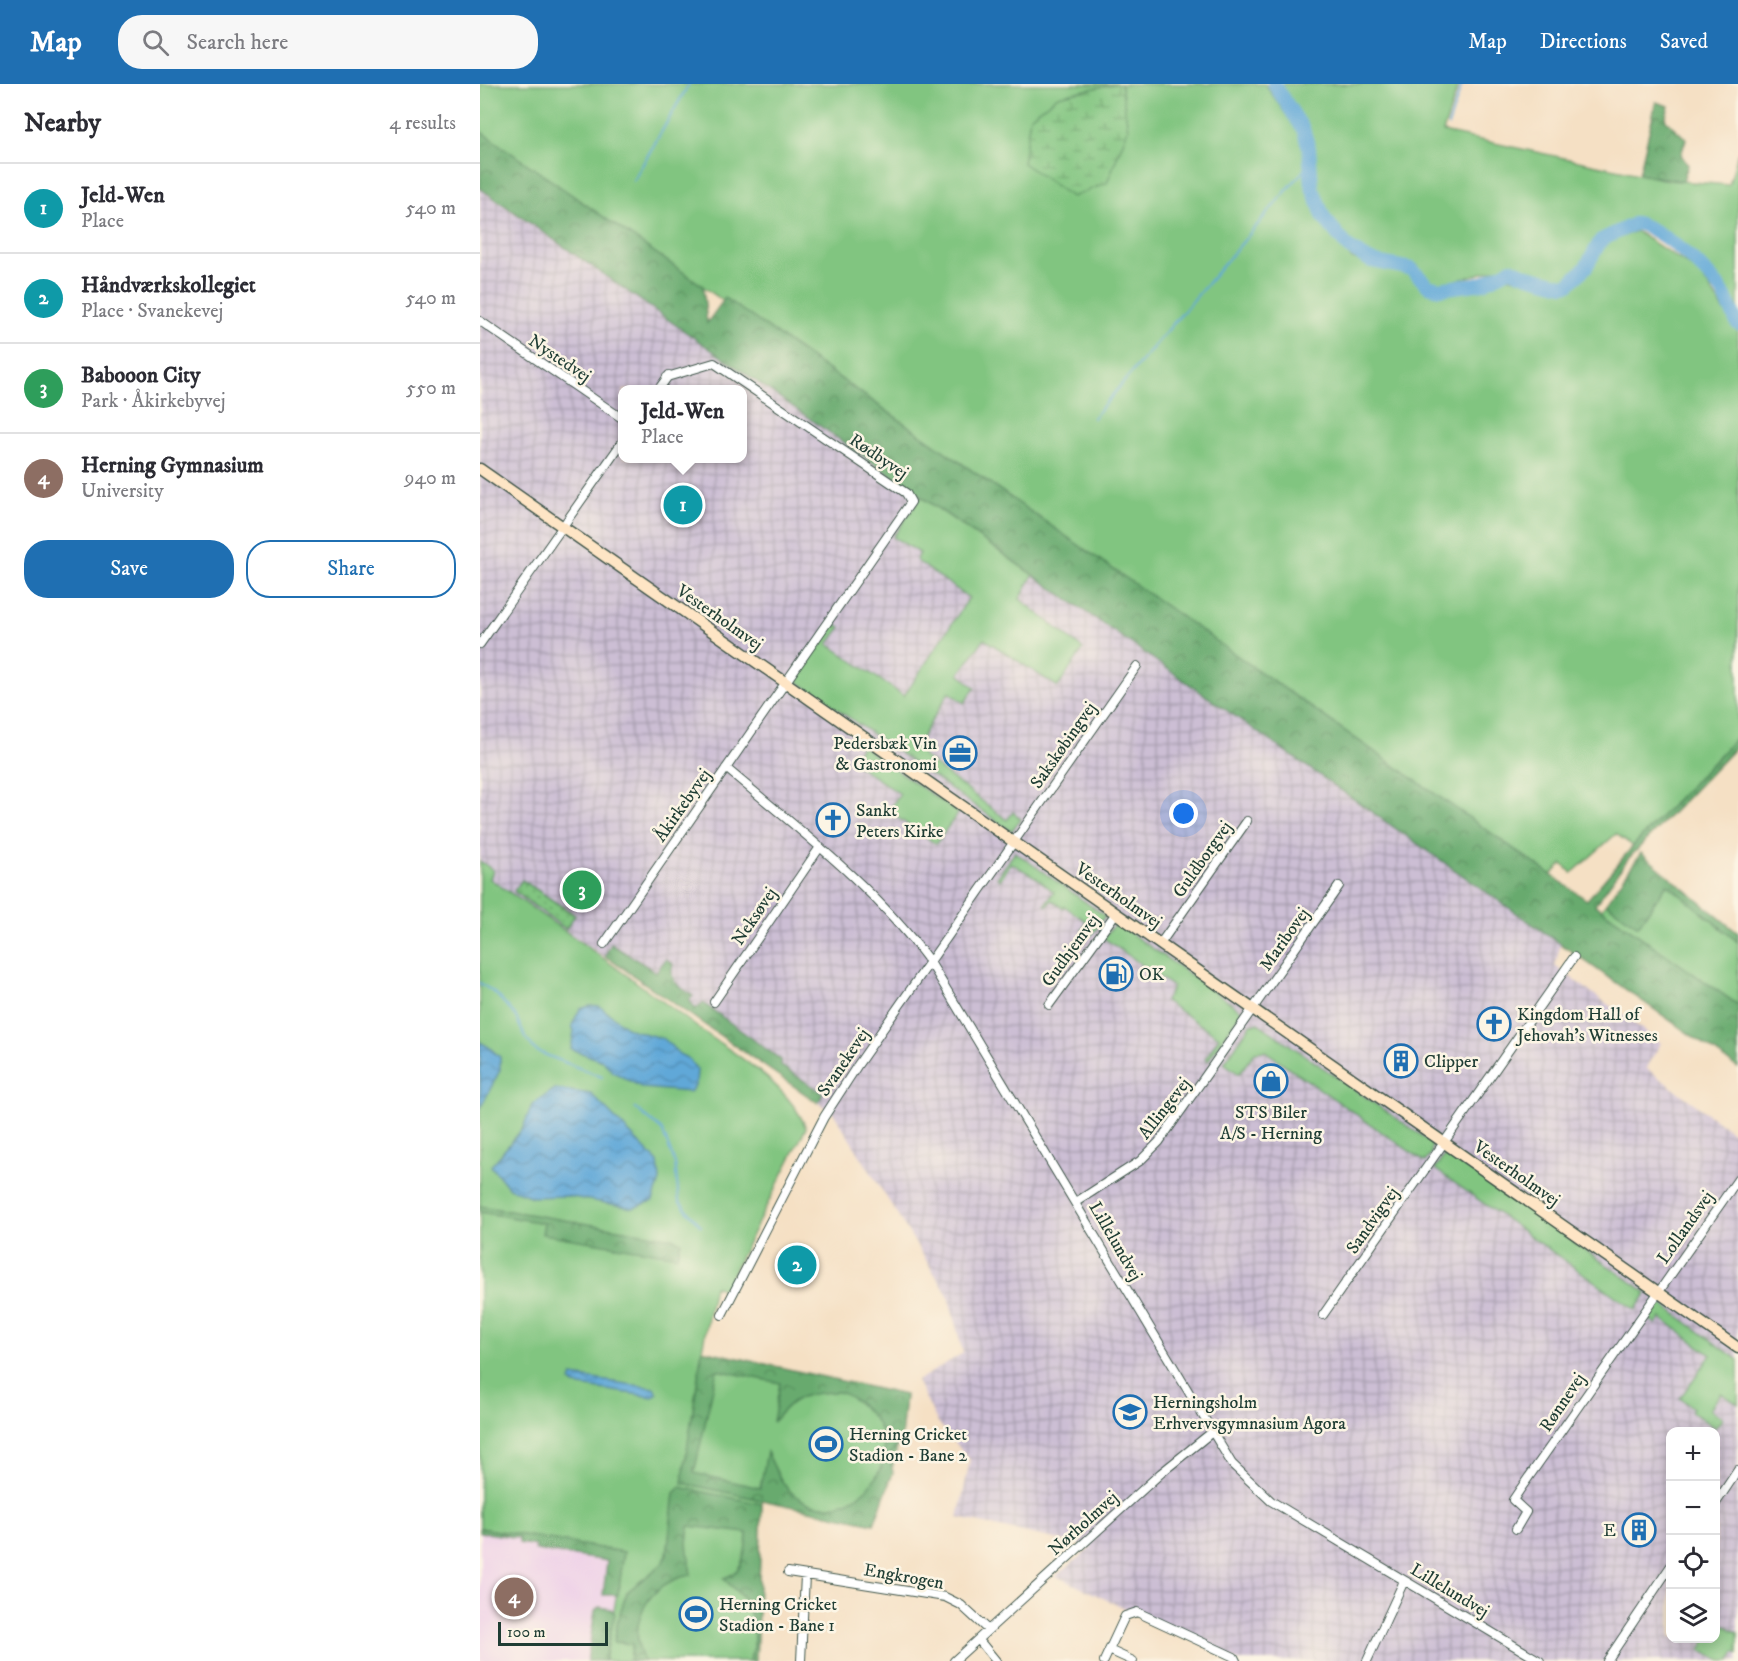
<!DOCTYPE html>
<html lang="en">
<head>
<meta charset="utf-8">
<style>
  :root { --surface:#fff; --page:#f7f7f7; --text:#2b2b33; --muted:#7c7c81; --line:#e1e1e2; --accent:#1f6fb2 }
  body { margin:0; font-family:"IM FELL DW Pica",serif; background:var(--page); color:var(--text) }
  .controls { position:absolute; right:18px; bottom:18px; display:grid; overflow:hidden; border-radius:12px; box-shadow:0 3px 15px #0003 }
  .controls button { width:54px; height:54px; display:grid; place-items:center; padding:0; border:0; border-bottom:2px solid var(--line); background:var(--surface); color:var(--text); font:30px sans-serif }
  .scale { position:absolute; left:18px; bottom:15px; width:110px; box-sizing:border-box; padding-left:6px; border:3px solid #1f3d34; border-top:0; font-size:16px; line-height:21px; white-space:nowrap; color:#1f3d34; -webkit-text-stroke:4px #fcf5e5; paint-order:stroke }
  .you { position:absolute; left:704px; top:730px; width:21px; height:21px; margin:-15px; border:4px solid #fff; border-radius:50%; background:#1a73e8; box-shadow:0 0 0 9px #1a73e833 }
  .badge { display:grid; place-items:center; width:39px; height:39px; border-radius:50%; background:var(--accent); color:#fff; font-size:20px; font-weight:700 }
  .pin { position:absolute; translate:-50% -50%; border:3px solid #fff; box-shadow:0 2px 6px #0006 }
  .popup { position:absolute; left:138px; top:301px; width:129px; height:78px; box-sizing:border-box; display:grid; place-content:center; border-radius:12px; background:var(--surface); filter:drop-shadow(0 2px 4px #0005); font-size:20px; white-space:nowrap; color:var(--muted) }
  .popup b { font-size:22px; color:var(--text) }
  .popup::after { content:''; position:absolute; left:50%; top:100%; margin-left:-12px; border:12px solid transparent; border-top-color:var(--surface) }
  .list { margin:0; padding:0; list-style:none }
  h2 { display:flex; justify-content:space-between; align-items:center; height:78px; margin:0; padding:0 24px; font-size:26px }
  h2 small { font-size:20px; font-weight:400; color:var(--muted) }
  .list li { display:grid; grid-template-columns:39px 1fr auto; gap:18px; align-items:center; box-sizing:border-box; height:90px; padding:0 24px; border-top:2px solid var(--line) }
  .list b { display:block; font-size:22px; white-space:nowrap }
  .list p { margin:0; font-size:20px; white-space:nowrap; color:var(--muted) }
  .list em { font-size:20px; font-style:normal; color:var(--muted) }
  .actions { display:flex; gap:12px; padding:18px 24px }
  .actions a { flex:1; padding:14px 0; border:2px solid var(--accent); border-radius:24px; text-align:center; font-size:21px; color:var(--accent) }
  .actions .main { background:var(--accent); color:#fff }
  .icon { flex:none; width:33px; height:33px; fill:none; stroke:currentColor; stroke-width:2; stroke-linecap:round; stroke-linejoin:round }
  .map { position:relative; flex:none; width:1258px; height:1577px; overflow:hidden }
  header { display:flex; align-items:center; gap:36px; box-sizing:border-box; height:84px; padding:0 30px; background:var(--accent); color:#fff }
  header strong { font-size:28px }
  nav { display:flex; gap:33px; margin-inline-start:auto; font-size:21px }
  .search { width:420px; height:54px; background:var(--page); display:flex; align-items:center; gap:15px; box-sizing:border-box; padding:0 21px; border-radius:24px; color:var(--muted); font-size:22px }
  main { display:flex }
  aside { flex:1; background:var(--surface) }
  .map>svg:first-child { display:block }
</style>
</head>
<body>
<header>
<strong>Map</strong>
<div class="search"><svg class="icon" aria-label="search" viewBox="0 0 24 24"><circle cx="10" cy="10" r="6"/><path d="M15 15l6 6"/></svg>Search here</div>
<nav><a>Map</a><a>Directions</a><a>Saved</a></nav>
</header>
<main>
<aside>
<h2>Nearby<small>4 results</small></h2>
<ul class="list">
<li><span class="badge" style="background:#0f9aa8">1</span><div><b>Jeld-Wen</b><p>Place</p></div><em>540 m</em></li>
<li><span class="badge" style="background:#0f9aa8">2</span><div><b>Håndværkskollegiet</b><p>Place · Svanekevej</p></div><em>540 m</em></li>
<li><span class="badge" style="background:#2e9e5b">3</span><div><b>Babooon City</b><p>Park · Åkirkebyvej</p></div><em>550 m</em></li>
<li><span class="badge" style="background:#8d6e63">4</span><div><b>Herning Gymnasium</b><p>University</p></div><em>940 m</em></li>
</ul>
<div class="actions"><a class="main">Save</a><a>Share</a></div>
</aside>
<div class="map">
<svg width="1258" height="1577" viewBox="0 0 1258 1577">
  <defs>
    <pattern id="industrial-grid" width="8" height="8" patternUnits="userSpaceOnUse" patternTransform="scale(1.5)"><rect width="8" height="8" fill="#ccbed4"/><path d="M0 4h8M4 0v8" fill="none" stroke="#a59cad"/></pattern>
    <pattern id="forest-crowns" width="20" height="18" patternUnits="userSpaceOnUse" patternTransform="scale(1.5)"><rect width="20" height="18" fill="#68aa6e"/><path d="M2 6a3 3 0 1 1 6 0M12 15a3 3 0 1 1 6 0" fill="none" stroke="#558c5b"/></pattern>
    <pattern id="wetland-marsh" width="20" height="14" patternUnits="userSpaceOnUse" patternTransform="scale(1.5)"><rect width="20" height="14" fill="#81c580"/><path d="M1 5h8M5 5V1M11 12h8M15 12V8" fill="none" stroke="#69a16a"/></pattern>
    <pattern id="park-dots" width="8" height="8" patternUnits="userSpaceOnUse" patternTransform="scale(1.5)"><rect width="8" height="8" fill="#81c580"/><path d="M2 2h.1M6 6h.1" fill="none" stroke="#69a16a" stroke-width="1.8" stroke-linecap="round"/></pattern>
    <pattern id="water-waves" width="16" height="10" patternUnits="userSpaceOnUse" patternTransform="scale(1.5)"><rect width="16" height="10" fill="#61a8d8"/><path d="M0 5q4-4 8 0t8 0" fill="none" stroke="#4f8ab0"/></pattern>
  </defs>
  <rect width="100%" height="100%" fill="#fcf5e5"/>
  <filter id="ink" filterUnits="userSpaceOnUse"><feTurbulence type="fractalNoise" baseFrequency=".0167" numOctaves="2"/><feDisplacementMap in="SourceGraphic" scale="12" xChannelSelector="R" yChannelSelector="G"/><feConvolveMatrix kernelMatrix="1 2 1 2 8 2 1 2 1" color-interpolation-filters="sRGB"/></filter>
  <filter id="wash" filterUnits="userSpaceOnUse"><feTurbulence type="fractalNoise" baseFrequency=".008" numOctaves="4" result="noise"/><feDisplacementMap in="SourceGraphic" scale="24" xChannelSelector="R" yChannelSelector="G"/><feGaussianBlur stdDeviation="1.35" result="paint"/><feColorMatrix in="noise" values="0 0 0 0 0 0 0 0 0 0 0 0 0 0 0 0 0 1.4 0 .05"/><feComposite in="paint" operator="in"/></filter>
  <g filter="url(#wash)">
    <rect width="100%" height="100%" fill="#f5e0c4"/>
    <path fill="#eed0e8" d="M0 1445 144 1468 125 1577H0Z"/>
    <path fill="url(#industrial-grid)" fill-rule="evenodd" d="M0 105 1081 858 1075 882 1181 959 1166 984 1258 1052V1577H757L576 1492 612 1463 478 1434 490 1376 457 1337 437 1297 483 1269 468 1211 354 1030 132 869 127 875 9 794 13 786 0 777ZM143 306H263V374H143ZM1190 1348H1236V1554H1190Z"/>
    <path fill="#81c580" stroke="#50815a" stroke-width="1.5" d="M0 0H785L819 49 824 68 827 101 838 135 872 175 931 190 946 208 1031 193 1091 205 1128 158 1156 147 1219 188 1258 247V652L1153 762 1136 750 1092 789 1082 780 1071 791 0 48Z
      M798 0H979L963 48 1187 96 1249 101 1258 68V235L1245 207 1223 181 1168 139 1153 136 1121 150 1104 179 1086 196 1050 190 1031 181 959 201 949 198 937 181 892 174 870 161 848 133 836 103 832 62Z
      M441 413 553 491 540 515 603 565 578 603 504 555 479 590 495 604 484 619 469 608 440 656 443 664V672L527 736 533 728 541 735 531 747 317 597 327 576 354 539 361 543 348 560 424 612 489 514 436 476 440 469 413 453Z
      M382 662 478 729 456 760 408 727 420 710 371 677Z
      M535 768 625 832 611 852 602 846 607 838 584 822 583 824 572 816 567 822 565 820 574 808 557 794 531 779 520 796 517 794Z
      M0 777 13 786 10 795C80 843 149 892 217 943 255 971 308 999 326 1044L244 1206 234 1202 222 1266 425 1311C420 1359 411 1395 394 1440L282 1415 276 1577H125L144 1468 0 1444Z
      M1187 800 1258 858V921L1121 825 1126 819 1158 842Z
      M636 839 762 927 728 977 725 975 739 953 685 917 693 903 624 854Z
      M778 939 952 1059 951 1070 945 1078 785 967 775 968 759 990 744 979 771 940Z
      M966 1069 1167 1209 1155 1226 955 1085Z
      M1179 1218 1258 1276V1320L1241 1309 1230 1325 1243 1334 1235 1344 1211 1327 1213 1324 1200 1314 1231 1271 1181 1234 1176 1240 1167 1233Z
      M1236 1536 1258 1549V1570L1255 1568 1250 1577H1241L1220 1566 1226 1555 1236 1554Z"/>
    <path fill="url(#forest-crowns)" stroke="#447451" stroke-width="1.5" fill-rule="evenodd" d="M1176 18 1189 22 1185 35 1206 55 1201 71 1208 81 1203 97 1159 90Z
      M0 47 223 202 227 239 245 214 1107 816 1153 762 1258 652V661L1147 776 1115 821 1258 921V984L0 104Z
      M1161 769 1258 849V858L1187 800 1158 842 1126 819Z
      M131 860 176 888 186 875 193 880C188 898 199 902 213 912L209 916 216 925 223 919 301 976V982L343 1009 338 1019 125 872Z
      M0 1122 192 1154 201 1158 197 1172 62 1150 64 1139 0 1128Z
      M222 1266 425 1311 421 1355 410 1372 413 1389 394 1440 202 1399ZM237 1286 300 1299 293 1338C313 1313 323 1309 355 1308 367 1308 377 1318 386 1326 441 1378 358 1458 307 1404 298 1394 293 1380 287 1368L280 1404 214 1389Z
      M200 1403 282 1420 276 1577H269L274 1563 273 1536 263 1514 243 1494C264 1490 266 1466 267 1449L209 1442 207 1460 211 1491C170 1497 145 1538 164 1577H150L152 1560 134 1558 138 1535 147 1508 182 1480 187 1470 194 1409Z
      M0 1444 144 1468 138 1511H123L127 1477 55 1466 56 1462 39 1459V1454L0 1448Z
      M119 1523 131 1525 135 1530 124 1577H107L115 1527Z"/>
    <path fill="url(#wetland-marsh)" stroke="#50815a" stroke-width="1.5" d="M634 0H641L648 45 627 99 592 113 543 79 550 33 578 12Z"/>
    <path fill="url(#park-dots)" stroke="#50815a" stroke-width="1.5" d="M42 796 95 831 86 845 34 807Z"/>
    <path fill="url(#water-waves)" stroke="#407286" stroke-width="1.5" d="M110 922H119L149 945 184 955 199 970 209 975 217 986 216 1000 210 1008 163 1004 133 988 123 977 91 965 94 947 92 941 100 925Z
      M0 958 9 963 20 973V986L0 1025Z
      M75 1005 111 1010 178 1078 180 1096 173 1117 153 1124 87 1112 52 1113 29 1104 11 1082 43 1044 52 1021Z
      M92 1292 174 1304 178 1310 173 1313 94 1301 90 1297Z"/>
    <g fill="none" stroke-linecap="round" stroke-linejoin="round">
      <path stroke="#61a8d8" stroke-width="2" d="M968 42 982 0
        M153 97 209 0
        M613 334 830 79
        M0 899 16 910 35 931 45 953 56 967 122 993
        M155 1024 182 1046 195 1079 199 1117 221 1142"/>
      <path stroke="#61a8d8" stroke-width="14" d="M794 0 823 45 829 64 832 103 844 134 869 164 891 177 932 185 948 202 959 205 1003 199 1031 185 1048 192 1083 201 1089 200 1106 183 1121 156 1156 139C1181 145 1226 185 1241 206 1248 216 1252 229 1258 240"/>
    </g>
  </g>
  <g filter="url(#ink)">
    <g fill="none" stroke-linecap="round" stroke-linejoin="round">
      <g stroke="#3f554a" stroke-width="10">
        <path id="street" d="M0 237 143 335
          M178 306 189 291
          M0 560 143 357
          M246 684C318 745 394 802 450 878L752 1380 791 1417 1060 1577
          M124 860 431 418 426 409 234 279 187 293
          M680 860 767 737
          M234 918 340 763
          M569 921 636 829
          M596 1118 660 1077 679 1058 859 802
          M242 1231 344 1033 377 982 657 582
          M843 1231 1094 873
          M1236 1419 1258 1386
          M1036 1445 1046 1428 1033 1416 1039 1407 1258 1095
          M308 1488 465 1513 481 1521 508 1546
          M498 1555 516 1577
          M629 1566 653 1577
          M321 1577 325 1491
          M474 1577 681 1389 731 1349
          M624 1577 645 1532 657 1528 754 1573 756 1577
          M887 1577 924 1497
          M1127 1577 1190 1483"/>
      </g>
      <g stroke="#3f554a" stroke-width="13">
        <path id="secondary" d="M0 385 1258 1264"/>
      </g>
      <use href="#street" stroke="#fff" stroke-width="8"/>
      <use href="#secondary" stroke="#fee5c5" stroke-width="10"/>
    </g>
  </g>
  <defs>
    <g id="office-ring" transform="scale(1.725)"><circle r="9.5" fill="#fcf5e5" stroke="#1f6fb2" stroke-width="1.5"/><path d="M-6-3h4V-5.5h4V-3h4V5H-6ZM-1-4.5V-3h2v-1.5ZM-6 0V1H6V0Z" fill="#1f6fb2"/></g>
    <g id="church-ring" transform="scale(1.725)"><circle r="9.5" fill="#fcf5e5" stroke="#1f6fb2" stroke-width="1.5"/><path d="M-1.2-6h2.4v3.5h3.3v2.4h-3.3V6h-2.4V-.1h-3.3v-2.4h3.3Z" fill="#1f6fb2"/></g>
    <g id="fuel-ring" transform="scale(1.725)"><circle r="9.5" fill="#fcf5e5" stroke="#1f6fb2" stroke-width="1.5"/><path d="M-5.5-6h7V0h2V4h1.3V-2.5L3-4.5l.8-.8L6-3V5H2.5V1h-1V6h-7ZM-4.2-4.7v3.2H.2V-4.7Z" fill="#1f6fb2"/></g>
    <g id="building-ring" transform="scale(1.725)"><circle r="9.5" fill="#fcf5e5" stroke="#1f6fb2" stroke-width="1.5"/><path d="M-4-6H4V6H1V3H-1V6H-4ZM-2.5-4.3h1.7v1.8h-1.7ZM.8-4.3h1.7v1.8H.8ZM-2.5-1h1.7V.8h-1.7ZM.8-1h1.7V.8H.8Z" fill="#1f6fb2"/></g>
    <g id="shop-ring" transform="scale(1.725)"><circle r="9.5" fill="#fcf5e5" stroke="#1f6fb2" stroke-width="1.5"/><path d="M-5-2.5h2.3a2.7 3.5 0 0 1 5.4 0H5L5.5 6h-11ZM-1.5-2.5h3a1.5 2.3 0 0 0-3 0Z" fill="#1f6fb2"/></g>
    <g id="school-ring" transform="scale(1.725)"><circle r="9.5" fill="#fcf5e5" stroke="#1f6fb2" stroke-width="1.5"/><path d="M0-5L7-2L0 1L-7-2ZM-4 1L0 2.5L4 1V4Q0 6-4 4Z" fill="#1f6fb2"/></g>
    <g id="stadium-ring" transform="scale(1.725)"><circle r="9.5" fill="#fcf5e5" stroke="#1f6fb2" stroke-width="1.5"/><path d="M0-5a6.5 5 0 1 0 0 10a6.5 5 0 1 0 0-10ZM-3.5-1.8h7v3.6h-7Z" fill="#1f6fb2"/></g>
  </defs>
  <g fill-rule="evenodd">
    <use href="#office-ring" x="480" y="669"/>
    <use href="#church-ring" x="353" y="736"/>
    <use href="#fuel-ring" x="636" y="890"/>
    <use href="#church-ring" x="1014" y="940"/>
    <use href="#building-ring" x="921" y="977"/>
    <use href="#shop-ring" x="791" y="997"/>
    <use href="#school-ring" x="650" y="1328"/>
    <use href="#stadium-ring" x="346" y="1360"/>
    <use href="#building-ring" x="1159" y="1446"/>
    <use href="#stadium-ring" x="216" y="1530"/>
  </g>
  <g text-anchor="middle" stroke-width="5" stroke-linejoin="round" paint-order="stroke">
    <g font-size="18" fill="#1f3d34" stroke="#fcf5e5">
      <text transform="translate(80 274) rotate(34)" y="6">Nystedvej</text>
      <text transform="translate(399 372) rotate(34)" y="6">Rødbyvej</text>
      <text transform="translate(240 533) rotate(35)" y="6">Vesterholmvej</text>
      <text transform="translate(583 661) rotate(-55)" y="6">Sakskøbingvej</text>
      <text transform="translate(202 721) rotate(-55)" y="6">Åkirkebyvej</text>
      <text transform="translate(722 775) rotate(-55)" y="6">Guldborgvej</text>
      <text transform="translate(639 811) rotate(35)" y="6">Vesterholmvej</text>
      <text transform="translate(274 832) rotate(-56)" y="6">Neksøvej</text>
      <text transform="translate(804 855) rotate(-55)" y="6">Maribovej</text>
      <text transform="translate(590 866) rotate(-54)" y="6">Gudhjemvej</text>
      <text transform="translate(363 978) rotate(-56)" y="6">Svanekevej</text>
      <text transform="translate(684 1024) rotate(-52)" y="6">Allingevej</text>
      <text transform="translate(1037 1089) rotate(35)" y="6">Vesterholmvej</text>
      <text transform="translate(892 1136) rotate(-55)" y="6">Sandvigvej</text>
      <text transform="translate(1205 1143) rotate(-55)" y="6">Lollandsvej</text>
      <text transform="translate(636 1157) rotate(60)" y="6">Lillelundvej</text>
      <text transform="translate(1082 1318) rotate(-56)" y="6">Rønnevej</text>
      <text transform="translate(603 1439) rotate(-42)" y="6">Nørholmvej</text>
      <text transform="translate(424 1492) rotate(10)" y="6">Engkrogen</text>
      <text transform="translate(970 1506) rotate(31)" y="6">Lillelundvej</text>
    </g>
    <g font-size="18" fill="#1f3d34" stroke="#fcf5e5" text-anchor="start">
      <text x="457" y="665" text-anchor="end">Pedersbæk Vin<tspan x="457" dy="21">&amp; Gastronomi</tspan></text>
      <text x="376" y="732">Sankt<tspan x="376" dy="21">Peters Kirke</tspan></text>
      <text x="659" y="896">OK</text>
      <text x="1037" y="936">Kingdom Hall of<tspan x="1037" dy="21">Jehovah's Witnesses</tspan></text>
      <text x="944" y="983">Clipper</text>
      <text x="791" y="1034" text-anchor="middle">STS Biler<tspan x="791" dy="21">A/S - Herning</tspan></text>
      <text x="673" y="1324">Herningsholm<tspan x="673" dy="21">Erhvervsgymnasium Agora</tspan></text>
      <text x="369" y="1356">Herning Cricket<tspan x="369" dy="21">Stadion - Bane 2</tspan></text>
      <text x="1136" y="1452" text-anchor="end">E</text>
      <text x="239" y="1526">Herning Cricket<tspan x="239" dy="21">Stadion - Bane 1</tspan></text>
    </g>
  </g>
</svg>
<div class="controls">
<button>+</button>
<button>−</button>
<button><svg class="icon" aria-label="locate" viewBox="0 0 24 24"><circle cx="12" cy="12" r="6"/><path d="M12 2v4M12 18v4M2 12h4M18 12h4"/></svg></button>
<button><svg class="icon" aria-label="layers" viewBox="0 0 24 24"><path d="M12 4l9 5-9 5-9-5zM3 14l9 5 9-5"/></svg></button>
</div>
<div class="scale">100 m</div>
<div class="you"></div>
<div class="pin badge" style="left:203px;top:421px;background:#0f9aa8">1</div>
<div class="popup"><b>Jeld-Wen</b>Place</div>
<div class="pin badge" style="left:317px;top:1181px;background:#0f9aa8">2</div>
<div class="pin badge" style="left:102px;top:806px;background:#2e9e5b">3</div>
<div class="pin badge" style="left:34px;top:1513px;background:#8d6e63">4</div>
</div>
</main>
</body>
</html>
